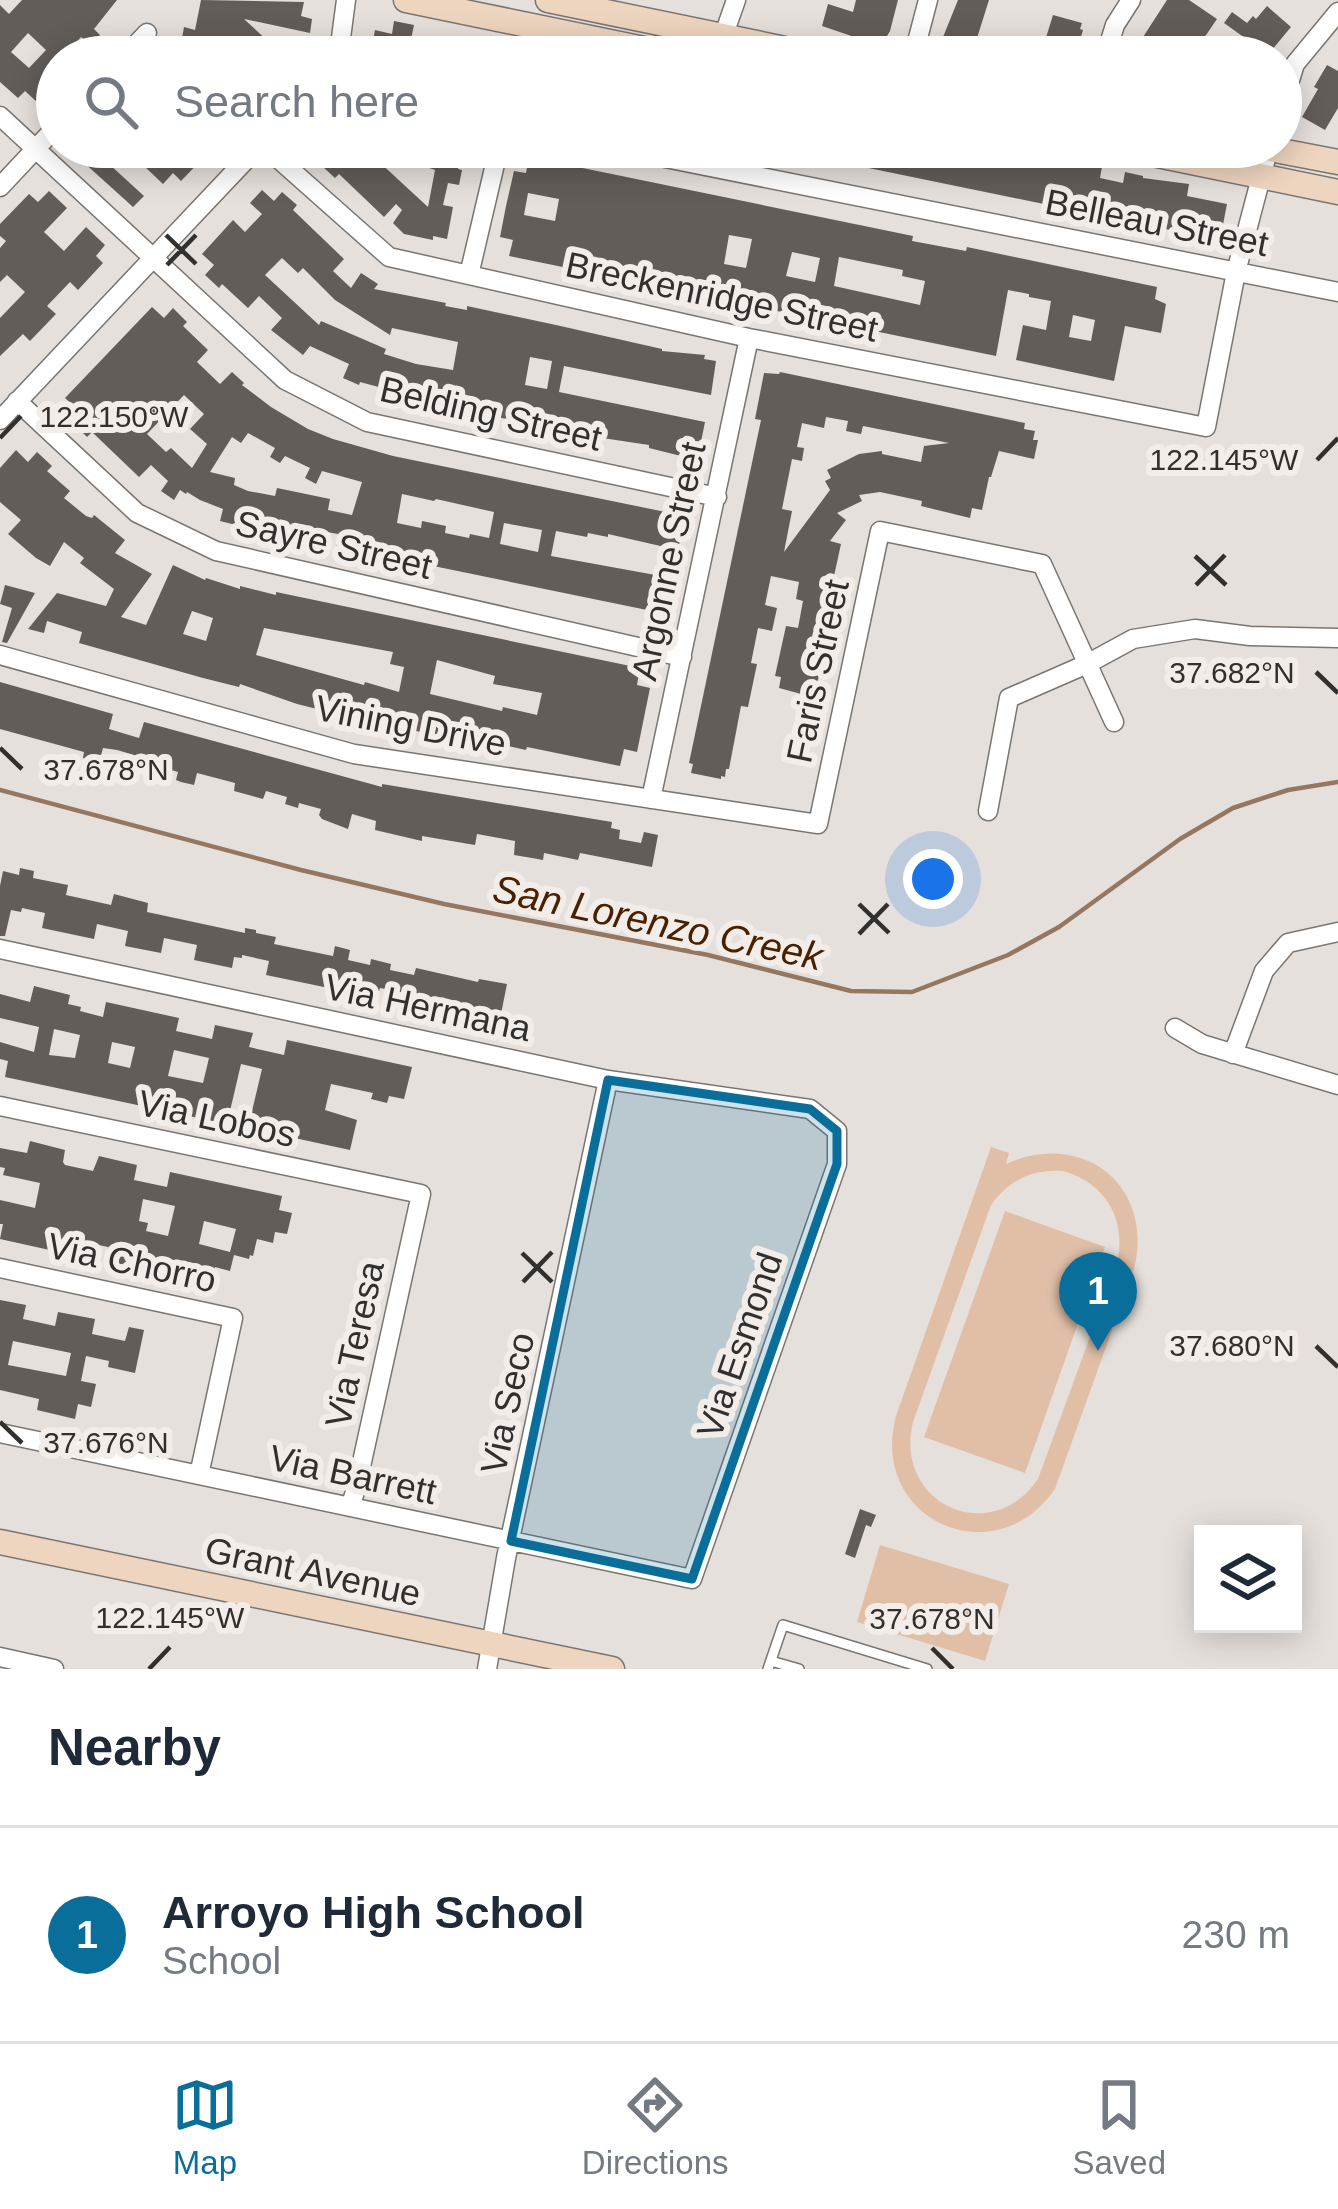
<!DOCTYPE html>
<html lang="en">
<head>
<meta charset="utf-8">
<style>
  :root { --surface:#fff; --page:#f6f6f7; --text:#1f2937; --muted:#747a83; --line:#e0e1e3; --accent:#0a6e9b }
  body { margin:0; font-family:Arial,sans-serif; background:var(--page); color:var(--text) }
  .controls { position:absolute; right:36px; bottom:36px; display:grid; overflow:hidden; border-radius:0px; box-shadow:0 6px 30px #0003 }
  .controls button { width:108px; height:108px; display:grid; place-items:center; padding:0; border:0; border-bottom:3px solid var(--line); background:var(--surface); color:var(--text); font:60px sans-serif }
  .you { position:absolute; left:933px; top:879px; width:42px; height:42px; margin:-30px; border:9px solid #fff; border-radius:50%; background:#1a73e8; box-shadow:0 0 0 18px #1a73e833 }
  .badge { display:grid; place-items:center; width:78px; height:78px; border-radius:50%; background:var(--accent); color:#fff; font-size:39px; font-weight:700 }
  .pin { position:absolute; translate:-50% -99px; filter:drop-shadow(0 3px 6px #0008) }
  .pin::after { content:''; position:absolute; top:63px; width:42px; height:36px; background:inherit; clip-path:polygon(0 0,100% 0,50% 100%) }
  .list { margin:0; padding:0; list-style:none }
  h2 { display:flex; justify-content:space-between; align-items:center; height:156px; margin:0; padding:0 48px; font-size:51px }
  h2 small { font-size:39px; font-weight:400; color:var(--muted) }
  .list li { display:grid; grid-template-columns:78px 1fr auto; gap:36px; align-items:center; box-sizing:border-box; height:216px; padding:0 48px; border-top:3px solid var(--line) }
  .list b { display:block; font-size:45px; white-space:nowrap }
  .list p { margin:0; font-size:39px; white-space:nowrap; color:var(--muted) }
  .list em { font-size:39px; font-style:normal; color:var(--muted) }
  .icon { flex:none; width:66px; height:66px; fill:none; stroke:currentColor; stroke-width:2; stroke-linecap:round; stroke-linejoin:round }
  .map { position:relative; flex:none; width:1338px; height:1669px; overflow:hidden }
  .search { position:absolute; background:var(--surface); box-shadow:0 6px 30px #0003; left:36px; right:36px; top:36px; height:132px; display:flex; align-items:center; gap:30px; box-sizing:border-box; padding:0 42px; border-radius:66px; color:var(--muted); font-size:45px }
  .sheet { height:372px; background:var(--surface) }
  nav { display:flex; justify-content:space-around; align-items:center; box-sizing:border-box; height:168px; border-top:3px solid var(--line); background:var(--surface); font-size:33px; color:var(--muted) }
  nav a { display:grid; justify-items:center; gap:6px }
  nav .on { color:var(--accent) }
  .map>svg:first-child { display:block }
</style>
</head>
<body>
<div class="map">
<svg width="1338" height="1669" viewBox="0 0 1338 1669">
  <rect width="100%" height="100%" fill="#e6e0dc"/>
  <path fill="#e1bfa7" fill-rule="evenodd" d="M991 1147 1009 1153 1006 1164C1083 1129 1155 1186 1134 1269L1055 1489C994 1577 868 1519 896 1416ZM1063 1171C1106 1183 1127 1220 1117 1263L1038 1479C990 1549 893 1503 913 1422L991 1205C1009 1180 1032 1169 1063 1171Z
    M1005 1211 1105 1247 1025 1473 924 1437Z
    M880 1545 1009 1584 985 1661 857 1622Z"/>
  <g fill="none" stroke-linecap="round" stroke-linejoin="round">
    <path stroke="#957761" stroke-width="4.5" d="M0 790 301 870 444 904 708 955 851 991 912 992 1008 955 1059 927 1180 839 1233 808 1288 790 1338 782"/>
  </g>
  <path fill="#625d59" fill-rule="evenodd" d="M22 0H117L94 29 100 35 91 45 81 37 63 57H57V76L37 102 25 91 18 98 0 82V5L9 14ZM28 33 46 50 29 68 11 52Z
    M201 0 304 2 301 16 312 19 310 33 244 19 285 57H172L180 49 184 27 195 30Z
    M856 0H898L890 31 881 46 822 26 828 4 853 12Z
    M958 0H989L971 57H948L940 54 942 48 939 47Z
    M1167 0H1189L1217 19 1191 57 1178 52 1175 57H1143L1134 51Z
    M1267 6 1291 27 1266 57H1238L1245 38 1224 23 1232 12 1247 23 1253 16 1256 19Z
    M1053 15 1082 23 1080 29 1083 30 1075 57H1040Z
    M394 21 414 25 408 54 372 46 375 30 392 34Z
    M1327 65 1338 71V108L1325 130 1302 117 1318 89 1314 87Z
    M93 147H113L119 153 109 164 144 196 133 207 81 160Z
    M151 147H200L207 154 181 181 173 173 163 184 144 166 150 159 145 154Z
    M320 147H363L428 207 435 170 418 164 420 152 427 153 428 147H435L460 152 458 169 462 170 459 185 448 183 443 205 453 207 447 239 433 236V240L404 234 393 223 402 210 396 204 384 217 339 174 335 178 311 156Z
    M797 147H946L983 154 984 147H996L1102 167 1100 178 1123 183 1125 172 1143 176V178L1189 184 1187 196 1227 204 1221 235 1204 234V237L849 164 797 152Z
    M529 157 913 236 912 241 966 251 967 247 1157 287 1155 299 1166 304 1161 333 1125 326 1114 381 1016 360 1023 325 1046 330 1051 301 1029 297V294L1008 290 996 356 509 256 513 240 500 237 506 206 514 171 526 173ZM528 193 559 199 555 221 524 215ZM729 235 752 239 746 268 724 264ZM792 252 820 258 815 282 786 276ZM839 257 903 270 902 276 925 281 920 305 834 286ZM1073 315 1095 320 1091 341 1069 337Z
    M262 190 274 201 282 192 297 205 293 210 344 259 333 271 351 288 361 273 378 284 374 289 446 303 445 306 467 310V306L556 325 662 349V351L705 355 704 359 716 361 711 395 564 366 559 392 705 422 701 442 688 440 685 457 649 448V445L589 436 424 402 425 397 402 392 401 397 385 392 386 389 360 382 359 385 343 378 349 364 310 346 303 355 271 330 282 318 259 296 248 308 222 284 219 288 205 275 214 265 202 254 233 220 245 232 262 214 250 203ZM282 258 298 273 303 268 335 300 390 335 392 328 458 342 453 370 416 364 384 354 386 349 321 321 319 325 265 275ZM530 357 552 361 547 389 525 385Z
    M49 191 67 208 44 232 64 251 86 227 105 245 96 256 103 263 78 290 70 282 47 306 56 314 30 341 23 334 0 356V318L25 292 7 275 0 282V248L6 241 0 236V224L29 194 38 202Z
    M152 307 164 318 173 308 187 322 183 326 208 350 197 362 220 384 232 372 244 383 242 385 271 407 308 429 333 439 393 456 685 516 678 550 608 534V537L588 533 587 537 556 531 551 556 672 578 668 599 656 596 652 611 336 546 338 534 316 530 314 542 299 539 301 527 279 522 277 534 260 530 263 518 239 511 236 525 220 521 223 509 200 500 187 492 186 494 180 490 174 500 161 491 168 481 151 465 139 477 92 432 87 437 69 419 78 410 65 398ZM184 395 204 414 190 429 207 444 192 468 171 448 166 452 147 434ZM248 433 275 448 270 457 280 463 285 456 310 468 305 478 316 484 322 471 362 482 352 515 328 510 330 499 277 488 275 496 248 491 234 485 235 478 210 472 232 437 241 443ZM402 494 434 501 436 499 494 512 489 538 470 534 469 538 445 533 446 526 422 521 421 528 397 523ZM504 523 542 530 538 552 500 544Z
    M780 372 1025 423 1024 429 1035 431 1033 440H1038L1034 459 999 451 991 477H989L982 510 972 508 970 518 921 506 922 501 880 492 859 495 862 501 837 513 846 520 830 541 841 544 834 576 838 577 816 690 806 688 805 695 779 688 781 677 775 676 786 626 798 628 803 601 796 599 799 582 771 576 765 605 777 608 772 631 758 628 751 663 757 664 748 707 741 706 729 769H726L725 777 721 776V779L691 773 693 764 689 763 761 420 755 419 764 373 779 374ZM826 417 848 421 846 431 861 434 863 426 949 443 924 446 921 462 882 454V451L859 454 827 470 831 478 825 481 830 490 784 552 792 511 782 509 792 459 802 461 804 448 797 447 802 423 824 428Z
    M16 450 28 462 37 452 52 466 47 471 70 491 64 498 86 516 92 518 94 515 125 540 115 553 152 574 121 617 146 625 173 565 205 580 206 578 240 589V586L276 595V592L640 668 637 685 650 688 637 752 624 749 620 766 527 747 526 750 458 735 457 738 386 726 297 704 240 684 239 687 203 678 79 643 82 632 47 621 44 633 28 629 57 593 106 606 114 589 80 563 84 558 64 542 50 566 36 558 8 534 21 520 0 502V468ZM192 611 213 618 206 641 183 634ZM264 628 393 652 390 664 404 667 399 692 365 682 364 685 256 655ZM437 660 495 676 493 684 542 693 537 715 503 707 502 711 430 694Z
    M5 585 35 593 7 643 2 642 12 608 0 604Z
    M0 682 113 714 109 729 139 738 144 722 382 787V784L612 822 611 828 620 830 619 839 641 843 644 832 658 835 652 867 580 853 578 860 544 853 543 860 532 858 514 855 515 841 477 834 475 845 422 836V841L375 830 376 821 352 814 348 829 322 819 319 815 321 809 299 803 298 808 285 804 287 797 266 791 263 799 234 791 235 783 197 773 194 785 181 782 176 780 178 772 154 765 155 761 117 750 103 748 99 763 83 758 84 752 0 729Z
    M20 868 34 871 33 878 68 885 66 895 111 905 114 894 148 903 147 912 245 933V928L256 930V933L276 937 274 944 333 956 335 946 350 950 348 960 370 965 371 959 391 964 390 970 414 975 416 968 478 982 479 979 507 984 499 1024 484 1021 485 1018 449 1010 448 1013 415 1007 417 995 380 988 377 998 266 975 269 961 242 955V958L234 957 232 968 194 960 197 945 164 938 161 953 125 946 128 931 97 924 94 939 42 928 45 913 22 908 21 912 11 910 5 936H0V886L3 871 19 875Z
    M34 986 70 995 68 1004 81 1007 80 1011 103 1017 106 1002 179 1018 176 1031 212 1039 215 1025 253 1033 249 1047 284 1055 287 1040 412 1067 404 1099 389 1096 387 1103 371 1099 373 1093 331 1084 325 1110 357 1120 350 1150 248 1128 262 1069 241 1064 227 1124 5 1077 8 1061 0 1059V1042L34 1052 39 1027 0 1018V994L30 1002ZM54 1029 80 1035 75 1058 49 1055ZM112 1042 135 1047 130 1068 108 1063ZM174 1050 209 1058 203 1083 168 1076Z
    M30 1141 65 1150 63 1162 65 1165 93 1171 99 1156 137 1165 134 1180 167 1187 170 1172 282 1196 279 1210 292 1213 287 1234 275 1232 273 1243 257 1239 253 1256 250 1255 249 1259 234 1255 230 1271 215 1267 212 1281 105 1261 108 1247 76 1240 72 1255 0 1239 3 1224H0V1200L35 1208 40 1183 3 1175 5 1168 0 1167V1148L27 1153ZM143 1199 175 1206 168 1236 146 1231 148 1223 139 1221ZM204 1221 236 1229 230 1252 199 1244Z
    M0 1300 26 1305 23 1319 55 1326 58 1312 95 1319 92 1334 125 1341 129 1327 144 1330 135 1373 108 1367 109 1361 86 1356 81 1381 96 1384 91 1407 78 1404 75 1419 37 1410 39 1399 0 1390ZM13 1341 71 1353 66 1376 8 1365Z
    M860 1509 876 1515 871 1527 866 1525 855 1558 845 1554Z"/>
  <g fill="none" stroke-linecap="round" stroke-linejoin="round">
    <g stroke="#7a7571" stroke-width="12">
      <path id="lane" d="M771 1661 799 1669
        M768 1669 783 1625 927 1669"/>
    </g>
    <g stroke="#7a7571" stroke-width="21">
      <path id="street" d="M124 57 147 33
        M334 57 341 38 346 0
        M716 57 736 0
        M913 57 928 0
        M1105 57 1115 25 1131 0
        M1281 110 1295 64 1338 12
        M0 116 285 380 367 422 717 497
        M265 147 389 257 749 338 1206 427 1236 272 1269 147
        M610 147 1338 292
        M0 187 57 126
        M469 275 499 147
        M17 401 137 513 216 551 682 657
        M0 420 258 147
        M0 655 354 754 818 824 880 531 1042 564 1114 722
        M651 799 749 338
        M988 811 1009 698 1087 664 1133 639 1195 629 1250 636 1338 638
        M0 949 608 1080 810 1109 837 1131V1164L692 1579 0 1433
        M1175 1028 1202 1044 1338 1085
        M1233 1054 1264 971 1288 943 1338 932
        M0 1106 421 1194 356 1489 350 1507
        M0 1268 233 1318 199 1475
        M0 1657 54 1669
        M487 1669 506 1558 608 1080"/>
    </g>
    <g stroke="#7a7571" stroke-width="27">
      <path id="secondary" d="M406 0 683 57
        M548 0 824 57
        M1118 147 1338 192
        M1260 147 1338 162
        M0 1542 612 1669"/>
    </g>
    <use href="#lane" stroke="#fff" stroke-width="9"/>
    <use href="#street" stroke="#fff" stroke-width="18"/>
    <use href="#secondary" stroke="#eed5bf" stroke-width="24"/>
  </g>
  <path fill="#0a6e9b" fill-opacity="0.2" stroke="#0a6e9b" stroke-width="9" stroke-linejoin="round" d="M608 1080 810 1109 837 1131V1164L692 1579 511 1541Z"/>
  <path fill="none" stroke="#32302f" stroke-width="4.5" d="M166 235 196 264M167 265 196 235M0 438 21 416M1317 460 1338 438M1195 556 1226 585M1196 585 1225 555M1316 672 1338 693M0 748 22 769M859 904 889 933M859 934 888 904M522 1253 552 1282M523 1282 552 1252M1316 1346 1338 1367M0 1422 22 1443M932 1648 953 1669M149 1669 170 1647"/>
  <g text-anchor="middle" stroke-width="12" stroke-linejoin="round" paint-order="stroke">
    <g font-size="36" fill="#32302f" stroke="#f3ede9">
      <text transform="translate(1157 222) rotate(11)" y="13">Belleau Street</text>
      <text transform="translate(722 296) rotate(12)" y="13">Breckenridge Street</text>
      <text transform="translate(491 413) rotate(13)" y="13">Belding Street</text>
      <text transform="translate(334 544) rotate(13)" y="13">Sayre Street</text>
      <text transform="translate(668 561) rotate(-78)" y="13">Argonne Street</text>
      <text transform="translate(817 671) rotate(-78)" y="13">Faris Street</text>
      <text transform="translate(411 725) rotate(11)" y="13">Vining Drive</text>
      <text transform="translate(428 1007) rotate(12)" y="13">Via Hermana</text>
      <text transform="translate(217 1118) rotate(12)" y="13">Via Lobos</text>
      <text transform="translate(132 1262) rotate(12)" y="13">Via Chorro</text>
      <text transform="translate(354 1344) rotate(-78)" y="13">Via Teresa</text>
      <text transform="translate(739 1345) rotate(-71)" y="13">Via Esmond</text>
      <text transform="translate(507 1403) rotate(-78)" y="13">Via Seco</text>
      <text transform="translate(353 1474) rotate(12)" y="13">Via Barrett</text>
      <text transform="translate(313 1571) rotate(12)" y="13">Grant Avenue</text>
    </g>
    <g font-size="39" font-style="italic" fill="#492100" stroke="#f3ede9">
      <text transform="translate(658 922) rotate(12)" y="14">San Lorenzo Creek</text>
    </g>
  </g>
  <g font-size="30" text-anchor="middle" fill="#32302f" stroke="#f3ede9" stroke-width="12" stroke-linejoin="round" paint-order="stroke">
    <text x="114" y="427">122.150°W</text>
    <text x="1224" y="470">122.145°W</text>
    <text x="1232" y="683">37.682°N</text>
    <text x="106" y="780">37.678°N</text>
    <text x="1232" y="1356">37.680°N</text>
    <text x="106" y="1453">37.676°N</text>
    <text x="170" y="1628">122.145°W</text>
    <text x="932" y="1629">37.678°N</text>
  </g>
</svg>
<div class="controls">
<button><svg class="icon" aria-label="layers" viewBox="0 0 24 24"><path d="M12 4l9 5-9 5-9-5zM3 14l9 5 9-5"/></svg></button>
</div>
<div class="you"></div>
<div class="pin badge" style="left:1098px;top:1351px">1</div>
<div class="search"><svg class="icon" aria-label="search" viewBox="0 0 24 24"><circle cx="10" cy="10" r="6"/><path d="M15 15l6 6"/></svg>Search here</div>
</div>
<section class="sheet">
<h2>Nearby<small></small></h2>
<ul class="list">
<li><span class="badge">1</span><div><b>Arroyo High School</b><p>School</p></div><em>230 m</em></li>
</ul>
</section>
<nav>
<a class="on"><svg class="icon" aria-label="map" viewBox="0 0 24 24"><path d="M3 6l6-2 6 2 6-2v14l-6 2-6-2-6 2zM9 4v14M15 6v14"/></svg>Map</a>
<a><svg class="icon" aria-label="directions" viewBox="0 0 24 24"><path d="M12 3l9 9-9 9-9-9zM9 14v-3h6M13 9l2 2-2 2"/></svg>Directions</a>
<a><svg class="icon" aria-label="saved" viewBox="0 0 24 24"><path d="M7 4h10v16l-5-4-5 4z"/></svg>Saved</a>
</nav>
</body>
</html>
